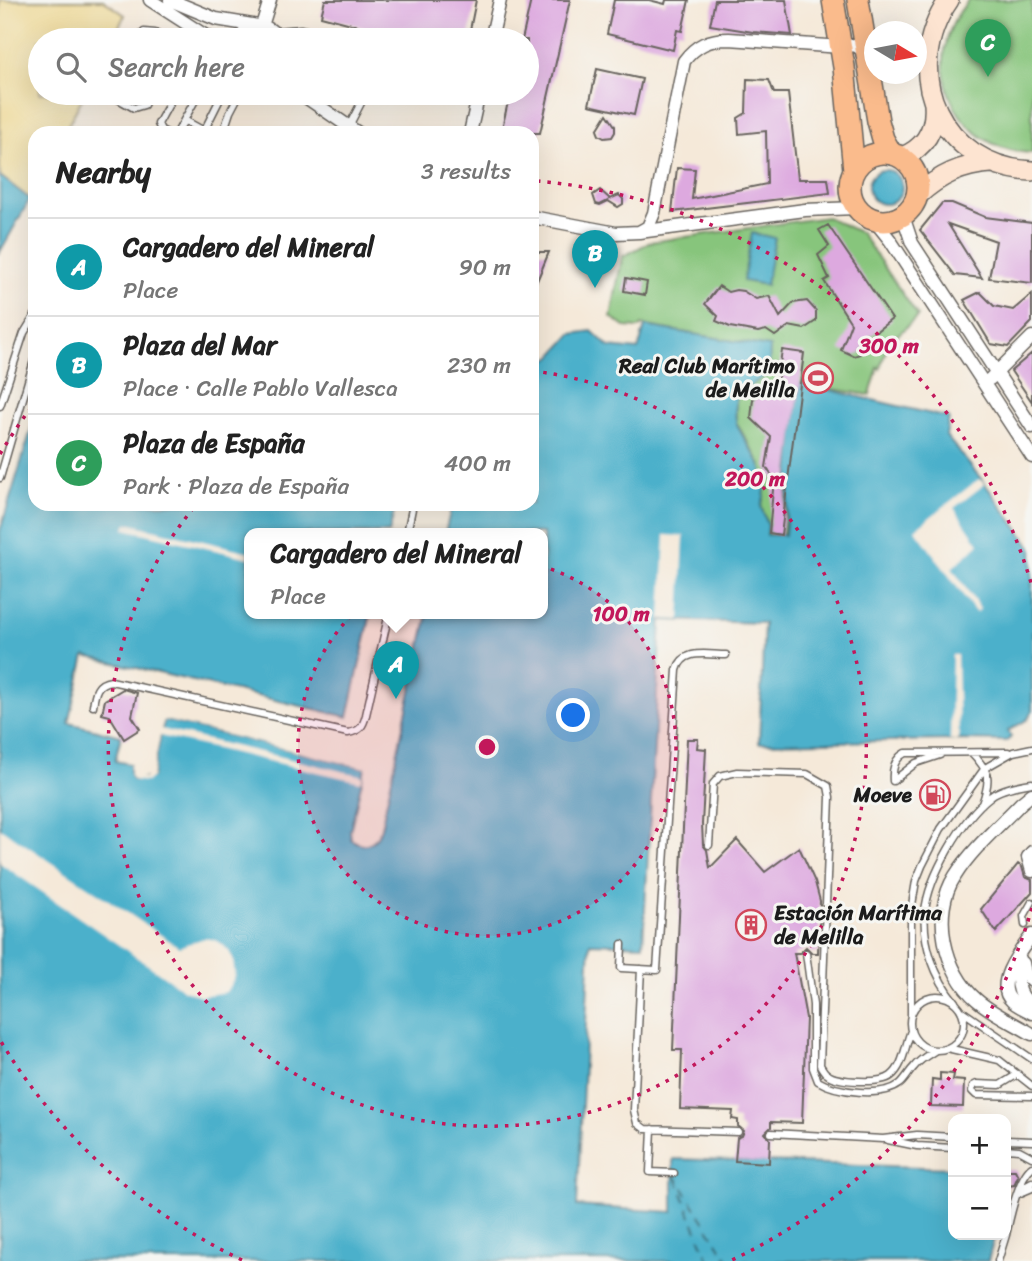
<!DOCTYPE html>
<html lang="en">
<head>
<meta charset="utf-8">
<style>
  :root { --surface:#fff; --page:#f6f6f6; --text:#222; --muted:#767676; --line:#e0e0e0; --accent:#d1495b }
  body { margin:0; font-family:Sriracha,sans-serif; background:var(--page); color:var(--text) }
  .controls { position:absolute; right:21px; bottom:21px; display:grid; overflow:hidden; border-radius:14px; box-shadow:0 7px 28px #0002 }
  .controls button { width:63px; height:63px; display:grid; place-items:center; padding:0; border:0; border-bottom:2px solid var(--line); background:var(--surface); color:var(--text); font:35px sans-serif }
  .compass { position:absolute; left:864px; top:21px; width:63px; height:63px; border-radius:50%; background:var(--surface); box-shadow:0 7px 28px #0002; rotate:100deg }
  .you { position:absolute; left:574px; top:716px; width:24px; height:24px; margin:-18px; border:5px solid #fff; border-radius:50%; background:#1a73e8; box-shadow:0 0 0 10px #1a73e833 }
  .badge { display:grid; place-items:center; width:46px; height:46px; border-radius:50%; background:var(--accent); color:#fff; font-size:23px; font-weight:700 }
  .pin { position:absolute; translate:-50% -58px; filter:drop-shadow(0 2px 4px #0008) }
  .pin::after { content:''; position:absolute; top:37px; width:24px; height:21px; background:inherit; clip-path:polygon(0 0,100% 0,50% 100%) }
  .popup { position:absolute; left:244px; top:528px; width:304px; height:91px; box-sizing:border-box; display:grid; place-content:center; border-radius:14px; background:var(--surface); filter:drop-shadow(0 2px 5px #0005); font-size:23px; white-space:nowrap; color:var(--muted) }
  .popup b { font-size:26px; color:var(--text) }
  .popup::after { content:''; position:absolute; left:50%; top:100%; margin-left:-14px; border:14px solid transparent; border-top-color:var(--surface) }
  .list { margin:0; padding:0; list-style:none }
  h2 { display:flex; justify-content:space-between; align-items:center; height:91px; margin:0; padding:0 28px; font-size:30px }
  h2 small { font-size:23px; font-weight:400; color:var(--muted) }
  .list li { display:grid; grid-template-columns:46px 1fr auto; gap:21px; align-items:center; box-sizing:border-box; height:98px; padding:0 28px; border-top:2px solid var(--line) }
  .list b { display:block; font-size:26px; white-space:nowrap }
  .list p { margin:0; font-size:23px; white-space:nowrap; color:var(--muted) }
  .list em { font-size:23px; font-style:normal; color:var(--muted) }
  .icon { flex:none; width:38px; height:38px; fill:none; stroke:currentColor; stroke-width:2; stroke-linecap:round; stroke-linejoin:round }
  .map { position:relative; flex:none; width:1032px; height:1261px; overflow:hidden }
  .search { position:absolute; background:var(--surface); box-shadow:0 7px 28px #0002; left:28px; top:28px; width:511px; height:77px; display:flex; align-items:center; gap:18px; box-sizing:border-box; padding:0 24px; border-radius:38px; color:var(--muted); font-size:26px }
  .panel { position:absolute; background:var(--surface); box-shadow:0 7px 28px #0002; left:28px; top:126px; width:511px; height:385px; border-radius:21px }
  .map>svg:first-child { display:block }
</style>
</head>
<body>
<div class="map">
<svg width="1032" height="1261" viewBox="0 0 1032 1261">
  <rect width="100%" height="100%" fill="#f6f6f2"/>
  <filter id="ink" filterUnits="userSpaceOnUse"><feTurbulence type="fractalNoise" baseFrequency=".0143" numOctaves="2"/><feDisplacementMap in="SourceGraphic" scale="14" xChannelSelector="R" yChannelSelector="G"/><feConvolveMatrix kernelMatrix="1 2 1 2 8 2 1 2 1" color-interpolation-filters="sRGB"/></filter>
  <filter id="wash" filterUnits="userSpaceOnUse"><feTurbulence type="fractalNoise" baseFrequency=".00686" numOctaves="4" result="noise"/><feDisplacementMap in="SourceGraphic" scale="28" xChannelSelector="R" yChannelSelector="G"/><feGaussianBlur stdDeviation="1.57" result="paint"/><feColorMatrix in="noise" values="0 0 0 0 0 0 0 0 0 0 0 0 0 0 0 0 0 1.4 0 .05"/><feComposite in="paint" operator="in"/></filter>
  <g filter="url(#wash)">
    <rect width="100%" height="100%" fill="#f5e9d9"/>
    <path fill="#87c57c" stroke="#52704c" stroke-width="2" d="M969 0H1032V153C951 150 916 59 969 0Z
      M827 217 861 233 918 316 888 344 880 369 878 367 870 395 800 384 783 536 767 535 768 526 761 505 765 482 760 463 736 422V396L768 373 769 347 642 325 639 328 625 327 611 317 622 257 650 242Z"/>
    <path fill="#eeda9e" stroke="#857b5d" stroke-width="2" d="M0 0H103L125 15 112 40H40V93H85L64 133H35V189L30 199 0 176Z"/>
    <path fill="#4cb0cb" stroke="#346674" stroke-width="2" d="M868 187a17 17 0 1 1 34 0a17 17 0 1 1-34 0Z
      M0 176 30 199 0 252Z
      M752 233 775 238 766 285 743 281Z
      M645 326 770 347 769 373 736 396C736 404 734 416 737 424 748 453 776 469 761 506L768 526 767 535H785L793 435 800 383 949 418 946 436 983 481 1032 548V711L1028 719 1008 731 1011 737 1007 741 959 740 759 743 764 623 661 620 643 945 590 943 577 1206 673 1212V1159L953 1168V1235H995L988 1261H0V531L35 417V504H396L389 533H249V613H371L348 717 85 656 69 723 121 736 115 761 130 764V775L133 780 152 777 164 720 365 768 350 831 351 839C365 849 376 844 381 828L428 613H543V533H445L452 504H532V369L552 356 572 334 592 331 609 347 638 350Z"/>
    <path fill="#f5e9d9" d="M979 479 985 484 954 508 979 544 952 568 980 609 976 613 915 529Z
      M127 523 249 552V558L125 529Z
      M665 535 684 536 680 620 661 619Z
      M952 655H957L959 740H950Z
      M164 717 365 765V768L164 720 161 729 363 776 361 782 160 736 152 777 146 782 133 780 130 775V764L133 765 135 777 145 778 148 775 158 729 161 719Z
      M0 828 179 947 204 938 216 940 229 951 233 959 235 977 226 992 201 996 184 990 0 863Z"/>
    <g fill="none" stroke-linecap="round" stroke-linejoin="round">
      <path stroke="#2f5762" stroke-width="2" stroke-dasharray="9 7" stroke-linecap="butt" d="M674 1174 729 1261
        M676 1178 709 1261"/>
    </g>
    <g id="blocks">
      <path fill="#dda9df" d="M325 0H476L468 40H412L321 16Z
        M531 0H570L540 133H501L510 93H527V40H522Z
        M614 0H649L665 4 666 0H689L682 31 677 30 673 50 607 34Z
        M715 0H786L792 35 753 32 710 25Z
        M597 69 642 79 634 115 589 105Z
        M747 79 769 80 774 93H788L798 179H828L830 193 672 212 677 168 695 169 692 199 767 184 766 131 739 134 738 118 746 113Z
        M607 114 615 126V132L612 137 604 138 599 135 597 130Z
        M600 190 610 199 619 195 623 199V204L618 207 608 201 600 205 596 204 593 195Z
        M942 203H952L985 217 1032 223V283L989 278 996 241 948 224 982 278 955 275 920 230Z
        M828 225 892 319 869 337 860 354 854 356 841 350 851 323 824 281 829 278 818 255 829 246 819 230Z
        M532 252H549L532 293Z
        M626 278 647 282 645 295 624 291Z
        M719 286 728 292 736 290 743 291 756 299 769 296 780 317 793 303 807 301 816 311V321L804 329 789 326 775 336 766 330 758 332 730 327 716 321 718 316 705 304Z
        M980 292 994 306 1013 310 1032 294V322L1008 347 991 344 964 300Z
        M782 350 804 353 781 535 769 533 774 479 766 467 771 437 751 418 753 399 777 384Z
        M1032 353V402L1011 371Z
        M123 689 137 693 132 716 140 729 124 739 110 716 102 714 105 700Z
        M687 739H698L697 748 706 749 702 824 703 845 707 850 710 868 737 840 765 872 799 847 815 882 820 901 818 953H812L806 947 800 953H794L806 1018 802 1123 771 1122V1127L765 1133 770 1139 769 1163 735 1161 737 1138 742 1136 744 1131 738 1126V1120L732 1119 733 1111 680 1109 682 1050H673Z
        M1018 864 1022 867 1025 877 1032 880V892L996 932 981 909Z
        M940 1073 954 1074 953 1080 964 1081 963 1107 931 1106 932 1079 940 1080Z
        M1006 1170H1015L1018 1176 1014 1185 1008 1186Z"/>
    </g>
  </g>
  <g filter="url(#ink)">
    <use href="#blocks" fill-opacity="0" stroke="#68645e" stroke-width="2"/>
    <g fill="none" stroke-linecap="round" stroke-linejoin="round">
      <g stroke="#68645e" stroke-width="9">
        <path id="lane" d="M138 40 144 32 155 33 167 40
          M112 93 118 99 134 108 144 105 149 93
          M184 120 204 131 215 133
          M349 126 361 103
          M167 133 161 130 158 124 175 93
          M177 133 199 93
          M203 133 223 93
          M223 133 230 112 240 93
          M0 406 24 333 35 315
          M0 478 35 357
          M407 533 413 504
          M93 706C95 693 96 683 111 681L348 733C360 731 363 727 366 715L389 613
          M972 753C990 772 991 779 982 804
          M893 781C892 769 894 759 905 753L1008 752
          M893 781 916 763 940 755
          M709 845 713 784 720 776 737 772 807 774 828 786 830 797 820 1065C822 1068 824 1072 827 1074 836 1082 881 1084 891 1076 904 1066 905 1045 911 1031
          M1025 925 1024 916 1032 902
          M622 944 621 968 657 970 677 670C683 648 707 655 726 655
          M806 953 813 1005V1068L818 1081C836 1092 882 1098 900 1084 905 1080 909 1072 914 1067 920 1059 928 1055 936 1050
          M641 969 634 1110 637 1123 645 1129 738 1132
          M910 1023a27 27 0 1 1 54 0a27 27 0 1 1-54 0Z
          M955 1002C935 978 922 943 925 912 928 877 963 817 991 796 1001 788 1019 785 1032 783
          M962 1011 1032 1059
          M911 1015V911L916 881 922 866 941 829 985 768 1013 752 1032 748
          M947 1048 999 1060 1032 1086
          M1018 1074 1000 1085 977 1084 973 1086 972 1091 976 1095 1032 1096
          M652 1129 650 1172 674 1173
          M771 1133 883 1139 917 1135 953 1137
          M888 1140 917 1146 953 1148
          M1006 1140 1032 1141
          M1006 1149 1019 1150 1032 1157
          M1021 1188 1032 1182
          M1018 1194 1032 1188
          M1006 1235C1010 1218 1018 1177 1032 1167
          M998 1261 1006 1235"/>
      </g>
      <g stroke="#68645e" stroke-width="15">
        <path id="street" d="M150 0 212 40
          M170 0 216 19 258 26
          M262 26 270 0
          M276 34 301 32 336 40
          M239 40C249 22 269 22 279 40
          M491 40 500 0
          M300 93 358 133
          M470 133 479 93
          M903 216 912 243 1032 427
          M532 217 616 233 639 232 805 210 856 208
          M874 220 890 240 1032 457
          M639 232 648 227 654 213 684 61C696 45 709 39 729 39L841 47 855 45 866 53
          M990 379 1032 337
          M1032 794 1021 803C999 826 972 849 955 876 931 913 944 972 977 1000 993 1014 1014 1023 1032 1034
          M1032 852 1028 857 1032 871
          M1032 935C1021 950 993 984 1012 1001 1017 1006 1026 1009 1032 1013
          M1020 959C1017 977 1015 995 1032 1005
          M1023 963 1025 973 1032 981"/>
      </g>
      <g stroke="#68645e" stroke-width="22">
        <path id="secondary" d="M949 0C898 73 942 167 1032 171
          M902 157C925 148 936 129 934 104
          M918 195C940 175 962 165 991 163"/>
      </g>
      <g stroke="#68645e" stroke-width="24">
        <path id="primary" d="M833 0 844 67 854 170
          M858 0 878 121 883 139 891 153
          M850 187a34 34 0 1 1 68 0a34 34 0 1 1-68 0Z"/>
      </g>
      <use href="#lane" stroke="#fff" stroke-width="6"/>
      <use href="#street" stroke="#fff" stroke-width="12"/>
      <use href="#secondary" stroke="#fde4d1" stroke-width="19"/>
      <use href="#primary" stroke="#fabb8c" stroke-width="21"/>
    </g>
  </g>
  <circle cx="487" cy="747" r="189" fill="#c2185b" fill-opacity=".12"/>
  <g fill="none" stroke="#c2185b" stroke-width="3.5" stroke-dasharray="3.5 7">
    <circle cx="487" cy="747" r="189"/>
    <path d="M533 371A379 379 0 1 1 195 506"/>
    <path d="M1032 908A568 568 0 0 1 732 1260M242 1260A568 568 0 0 1 0 1040M0 454A568 568 0 0 1 33 405M537 181A568 568 0 0 1 1032 586"/>
  </g>
  <defs>
    <g id="stadium-ring" transform="scale(1.575)"><circle r="9.5" fill="#f6f6f2" stroke="#d1495b" stroke-width="1.5"/><path d="M0-5a6.5 5 0 1 0 0 10a6.5 5 0 1 0 0-10ZM-3.5-1.8h7v3.6h-7Z" fill="#d1495b"/></g>
    <g id="fuel-ring" transform="scale(1.575)"><circle r="9.5" fill="#f6f6f2" stroke="#d1495b" stroke-width="1.5"/><path d="M-5.5-6h7V0h2V4h1.3V-2.5L3-4.5l.8-.8L6-3V5H2.5V1h-1V6h-7ZM-4.2-4.7v3.2H.2V-4.7Z" fill="#d1495b"/></g>
    <g id="building-ring" transform="scale(1.575)"><circle r="9.5" fill="#f6f6f2" stroke="#d1495b" stroke-width="1.5"/><path d="M-4-6H4V6H1V3H-1V6H-4ZM-2.5-4.3h1.7v1.8h-1.7ZM.8-4.3h1.7v1.8H.8ZM-2.5-1h1.7V.8h-1.7ZM.8-1h1.7V.8H.8Z" fill="#d1495b"/></g>
  </defs>
  <g fill-rule="evenodd">
    <use href="#stadium-ring" x="818" y="378"/>
    <use href="#fuel-ring" x="935" y="795"/>
    <use href="#building-ring" x="751" y="925"/>
  </g>
  <g text-anchor="middle" stroke-width="6" stroke-linejoin="round" paint-order="stroke">
    <g font-size="21" font-weight="bold" fill="#1c1c1c" stroke="#f6f6f2" text-anchor="end">
      <text x="795" y="373">Real Club Marítimo<tspan x="795" dy="24">de Melilla</tspan></text>
      <text x="912" y="802">Moeve</text>
      <text x="774" y="920" text-anchor="start">Estación Marítima<tspan x="774" dy="24">de Melilla</tspan></text>
    </g>
  </g>
  <circle cx="487" cy="747" r="10" fill="#c2185b" stroke="#f6f6f2" stroke-width="3.5"/>
  <g font-size="21" text-anchor="middle" font-weight="bold" fill="#c2185b" stroke="#f6f6f2" stroke-width="6" stroke-linejoin="round" paint-order="stroke">
    <text x="889" y="353">300 m</text>
    <text x="755" y="486">200 m</text>
    <text x="621" y="621">100 m</text>
  </g>
</svg>
<div class="controls">
<button>+</button>
<button>−</button>
</div>
<svg class="compass" viewBox="-18 -18 36 36"><path d="M0-13l5 13h-10z" fill="#e53935"/><path d="M0 13l5-13h-10z" fill="#767676"/></svg>
<div class="you"></div>
<div class="pin badge" style="left:396px;top:699px;background:#0f9aa8">A</div>
<div class="popup"><b>Cargadero del Mineral</b>Place</div>
<div class="pin badge" style="left:595px;top:288px;background:#0f9aa8">B</div>
<div class="pin badge" style="left:988px;top:77px;background:#2e9e5b">C</div>
<div class="search"><svg class="icon" aria-label="search" viewBox="0 0 24 24"><circle cx="10" cy="10" r="6"/><path d="M15 15l6 6"/></svg>Search here</div>
<section class="panel">
<h2>Nearby<small>3 results</small></h2>
<ul class="list">
<li><span class="badge" style="background:#0f9aa8">A</span><div><b>Cargadero del Mineral</b><p>Place</p></div><em>90 m</em></li>
<li><span class="badge" style="background:#0f9aa8">B</span><div><b>Plaza del Mar</b><p>Place · Calle Pablo Vallesca</p></div><em>230 m</em></li>
<li><span class="badge" style="background:#2e9e5b">C</span><div><b>Plaza de España</b><p>Park · Plaza de España</p></div><em>400 m</em></li>
</ul>
</section>
</div>
</body>
</html>
